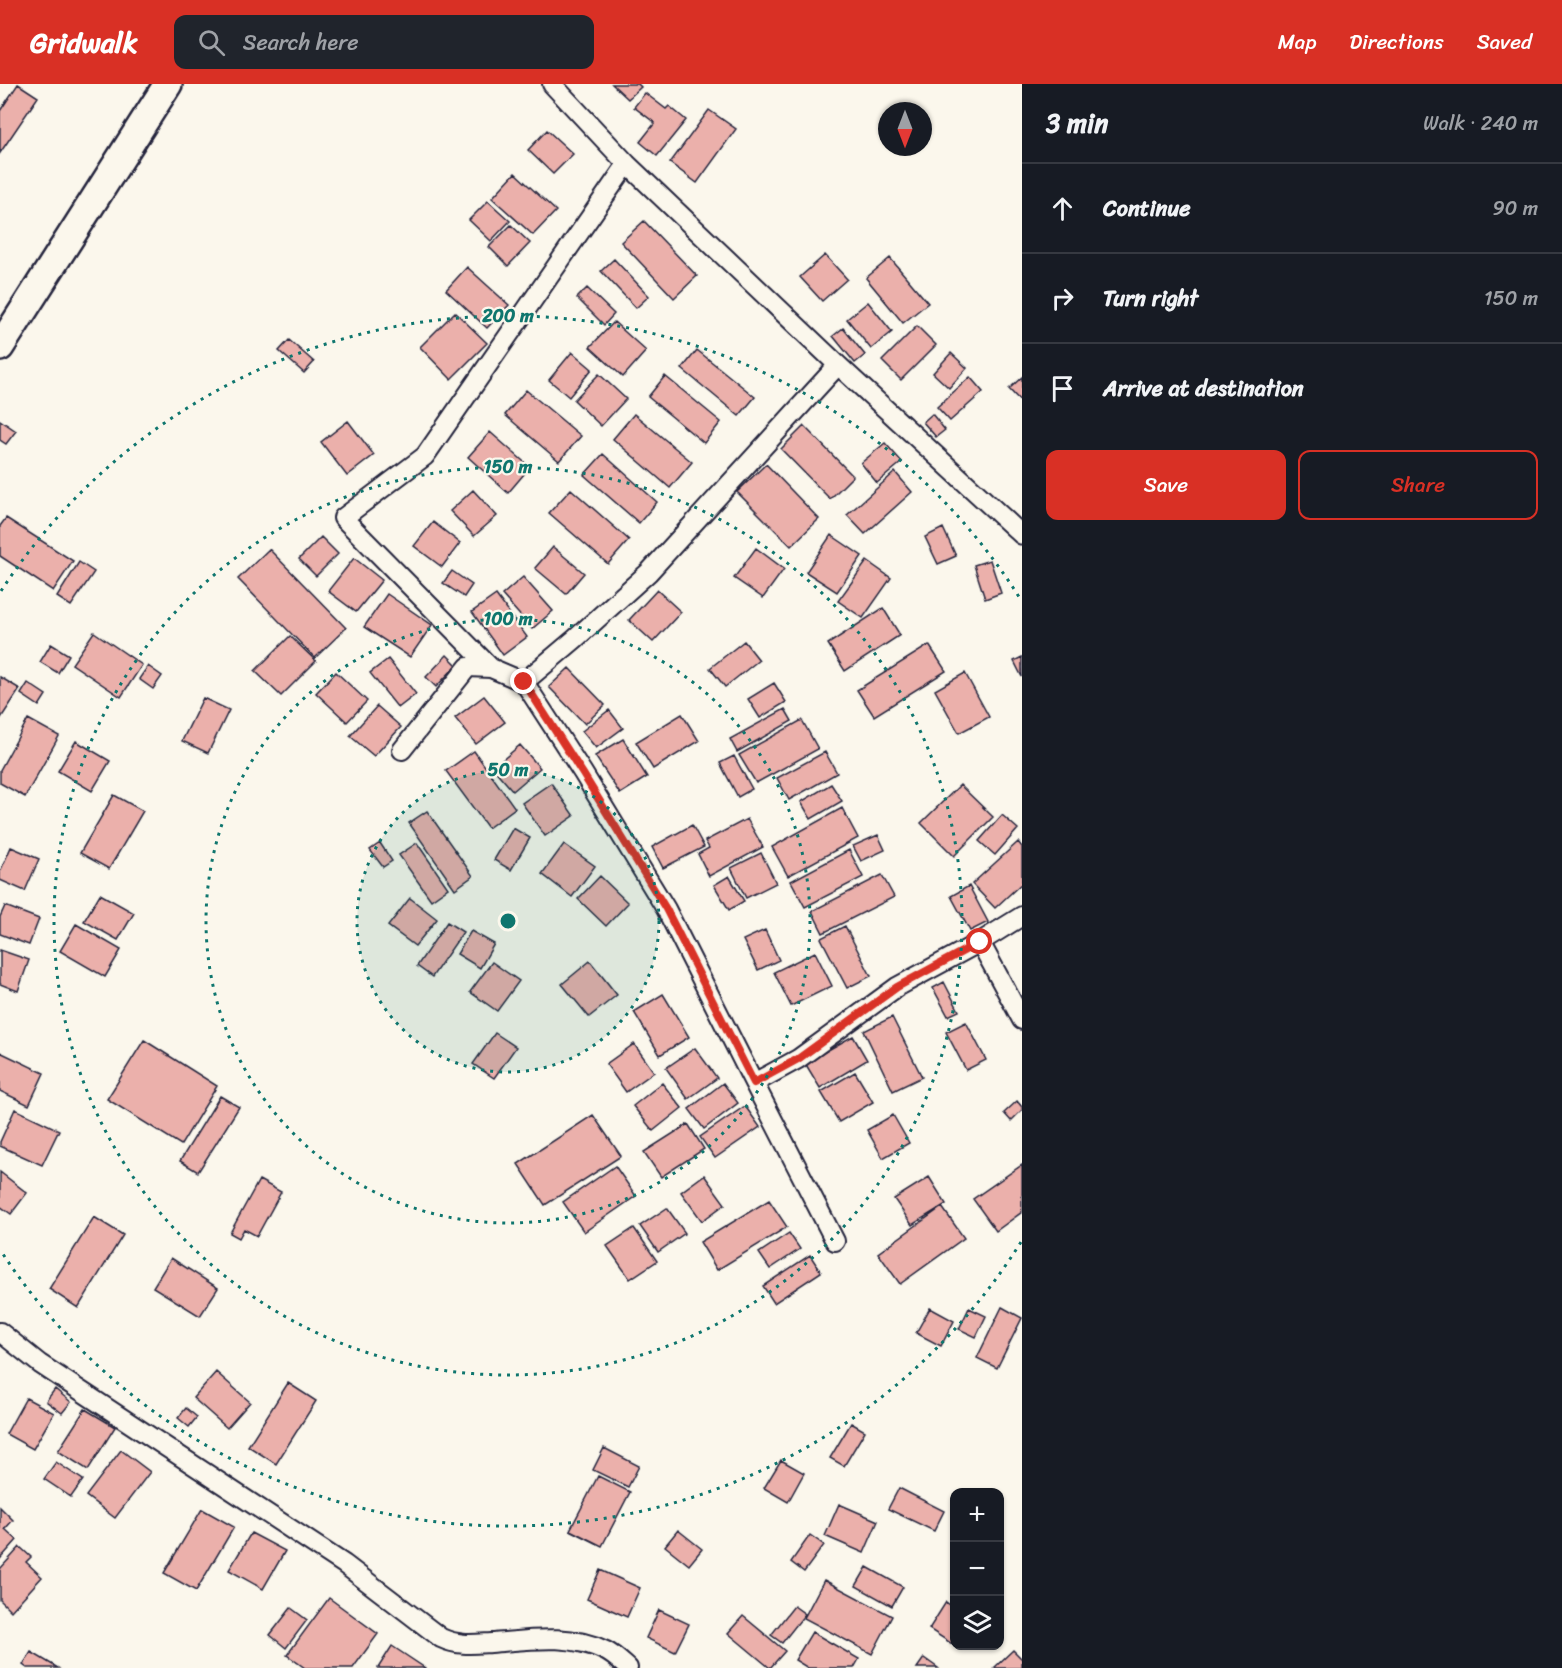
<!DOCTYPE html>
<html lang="en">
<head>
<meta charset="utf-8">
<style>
  :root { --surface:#171b24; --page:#20242c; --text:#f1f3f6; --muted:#9ea1a6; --line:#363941; --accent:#d93025 }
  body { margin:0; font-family:Sriracha,sans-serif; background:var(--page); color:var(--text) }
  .controls { position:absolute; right:18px; bottom:18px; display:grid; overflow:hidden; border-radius:12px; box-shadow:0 2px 4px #0004 }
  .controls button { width:54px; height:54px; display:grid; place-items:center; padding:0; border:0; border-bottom:2px solid var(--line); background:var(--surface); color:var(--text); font:30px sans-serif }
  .compass { position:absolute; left:878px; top:18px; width:54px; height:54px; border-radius:50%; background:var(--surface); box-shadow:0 2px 4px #0004; rotate:180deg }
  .stop { position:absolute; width:18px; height:18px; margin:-14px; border:4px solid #d93025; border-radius:50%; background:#fff }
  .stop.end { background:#d93025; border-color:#fff; box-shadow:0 2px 6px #0008 }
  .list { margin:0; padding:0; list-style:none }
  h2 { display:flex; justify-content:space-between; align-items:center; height:78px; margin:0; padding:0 24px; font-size:26px }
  h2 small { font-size:20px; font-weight:400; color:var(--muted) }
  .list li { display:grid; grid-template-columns:39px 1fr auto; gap:18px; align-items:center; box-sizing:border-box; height:90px; padding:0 24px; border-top:2px solid var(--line) }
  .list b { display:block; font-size:22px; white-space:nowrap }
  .list em { font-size:20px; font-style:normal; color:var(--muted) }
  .actions { display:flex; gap:12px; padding:18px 24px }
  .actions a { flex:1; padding:14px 0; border:2px solid var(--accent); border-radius:12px; text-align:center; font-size:21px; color:var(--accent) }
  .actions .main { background:var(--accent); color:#fff }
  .icon { flex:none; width:33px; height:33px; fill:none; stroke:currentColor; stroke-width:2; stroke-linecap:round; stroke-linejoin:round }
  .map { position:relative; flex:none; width:1022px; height:1584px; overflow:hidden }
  header { display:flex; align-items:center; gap:36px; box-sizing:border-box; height:84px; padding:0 30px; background:var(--accent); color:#fff }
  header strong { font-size:28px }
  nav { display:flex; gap:33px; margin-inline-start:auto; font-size:21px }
  .search { width:420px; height:54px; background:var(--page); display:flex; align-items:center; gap:15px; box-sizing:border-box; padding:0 21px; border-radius:12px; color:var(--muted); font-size:22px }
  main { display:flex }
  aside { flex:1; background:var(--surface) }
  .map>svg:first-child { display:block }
</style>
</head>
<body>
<header>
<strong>Gridwalk</strong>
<div class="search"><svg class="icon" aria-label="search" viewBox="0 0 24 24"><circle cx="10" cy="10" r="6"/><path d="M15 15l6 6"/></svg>Search here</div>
<nav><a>Map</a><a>Directions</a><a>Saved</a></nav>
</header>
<main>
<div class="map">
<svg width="1022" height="1584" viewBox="0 0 1022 1584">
  <rect width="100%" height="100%" fill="#fbf7ec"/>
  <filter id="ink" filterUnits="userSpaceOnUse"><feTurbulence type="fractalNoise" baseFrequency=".0167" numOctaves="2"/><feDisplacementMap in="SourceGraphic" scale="12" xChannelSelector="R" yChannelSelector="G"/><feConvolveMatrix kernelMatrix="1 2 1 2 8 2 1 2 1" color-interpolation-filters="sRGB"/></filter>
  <g filter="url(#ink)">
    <path fill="#ebb0ab" stroke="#22223b" stroke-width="1.5" d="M18 0 38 13 0 69V27Z
      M612 0H638L641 3 628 15Z
      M645 9 666 25 669 22 686 36 657 72 640 58 655 39 634 23Z
      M709 26 736 45 697 99 670 79Z
      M547 46 573 70 553 90 528 66Z
      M515 89 556 127 533 151 492 114Z
      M488 117 510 137 491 157 469 136Z
      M644 137 697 192 674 214 621 158Z
      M511 141 530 159 508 182 489 163Z
      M825 171 847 195 822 217 800 193Z
      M890 174 928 219 903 239 866 194Z
      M614 175 649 212 636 224 601 187Z
      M467 183 509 221 487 244 446 206Z
      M587 204 614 230 604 241 577 214Z
      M868 218 892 248 871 265 847 235Z
      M455 228 487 259 451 295 420 263Z
      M614 238 646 267 623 293 590 263Z
      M917 242 936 261 901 296 882 277Z
      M843 244 865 271 855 279 833 252Z
      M289 256 314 278 304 289 279 267Z
      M697 266 755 313 739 332 682 285Z
      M572 268 592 285 569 313 549 296Z
      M951 269 967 284 949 304 933 289Z
      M599 290 626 315 601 342 574 316Z
      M665 292 721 338 704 359 648 313Z
      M970 293 983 308 950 337 937 323Z
      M1022 293V319L1009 305Z
      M526 306 581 352 559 377 505 331Z
      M634 330 692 378 670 404 613 355Z
      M932 330 945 346 936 353 923 338Z
      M0 336 16 347 6 360 0 356Z
      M348 337 374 371 347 392 321 358Z
      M804 342 853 392 830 415 781 365Z
      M490 348 530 383 508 409 468 373Z
      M885 359 902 378 877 399 861 379Z
      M603 370 657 418 639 439 584 391Z
      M766 380 819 435 791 462 737 408Z
      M895 388 912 408 865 450 847 431Z
      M571 405 629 456 608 480 549 429Z
      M473 406 497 432 474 452 450 427Z
      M6 434 73 477 53 507 0 472V442Z
      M433 438 460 459 442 483 414 462Z
      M943 444 956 472 938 480 925 453Z
      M831 451 862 472 837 508 806 488Z
      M321 453 338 470 316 492 299 475Z
      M553 463 584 489 566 510 535 484Z
      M756 464 784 485 763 514 734 494Z
      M269 465 346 544 315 574 238 495Z
      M354 474 382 496 356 528 328 507Z
      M990 476 1001 509 985 515 974 481Z
      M867 477 891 494 863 534 838 517Z
      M79 478 94 488 71 522 57 513Z
      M452 487 472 501 464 513 443 499Z
      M523 493 553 527 532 545 502 511Z
      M657 506 681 528 653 558 629 536Z
      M387 510 432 541 410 573 364 543Z
      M496 511 527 553 503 571 472 528Z
      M883 524 900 551 845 587 828 560Z
      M94 548 142 581 121 613 72 580Z
      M290 552 316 577 281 612 255 587Z
      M744 557 759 576 725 603 710 584Z
      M51 560 69 571 58 589 40 578Z
      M929 561 946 587 874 632 857 606Z
      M447 571 457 581 436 603 426 593Z
      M1022 573V593L1014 577Z
      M388 575 416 610 398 624 370 589Z
      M148 582 162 592 153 605 139 595Z
      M569 584 605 621 585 640 549 603Z
      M336 588 367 617 347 638 316 609Z
      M965 589 989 633 959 649 935 606Z
      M0 593 20 605 1 634 0 633Z
      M28 599 46 611 39 622 21 610Z
      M774 599 786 618 760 634 748 615Z
      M484 612 505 638 476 660 455 634Z
      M203 614 229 626 208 669 182 657Z
      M377 622 401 643 374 672 350 652Z
      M785 625 792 637 737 668 730 655Z
      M609 626 623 644 596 664 582 647Z
      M682 630 699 657 653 685 636 658Z
      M28 635 59 652 25 713 0 699V686Z
      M802 636 818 665 756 699 739 671Z
      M623 655 647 693 620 710 595 672Z
      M76 657 110 677 92 707 58 687Z
      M520 661 540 684 513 707 493 684Z
      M474 667 515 724 488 744 446 687Z
      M825 668 837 689 789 716 777 694Z
      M734 672 752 705 738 713 720 679Z
      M551 699 574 732 545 752 522 719Z
      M831 700 842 717 811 735 801 718Z
      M960 701 993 733 954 772 921 739Z
      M114 711 143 727 109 785 80 769Z
      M842 724 858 754 788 792 772 763Z
      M427 727 473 792 455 805 409 739Z
      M1002 731 1018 745 995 771 979 757Z
      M747 735 763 763 709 792 698 770 709 764 705 757Z
      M692 741 704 763 663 784 652 763Z
      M513 744 530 754 511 786 494 776Z
      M878 751 885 766 861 777 853 762Z
      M1018 758 1022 763V799L995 824 972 800Z
      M380 759 392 777 383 783 370 766Z
      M417 759 448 804 431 816 399 771Z
      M564 760 595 782 572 813 542 790Z
      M11 763 39 775 25 807 0 796V788Z
      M849 766 863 793 805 823 791 797Z
      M761 769 776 799 746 814 731 784Z
      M882 791 894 813 823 849 812 827Z
      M600 792 628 819 606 842 578 815Z
      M729 792 744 817 729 826 714 801Z
      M969 802 988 838 970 847 951 812Z
      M100 810 134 829 118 856 84 837Z
      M410 814 437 835 415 862 388 842Z
      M5 822 39 835 29 861 0 850V833Z
      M447 838 463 848 432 893 417 882Z
      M76 840 121 866 105 893 60 867Z
      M845 842 871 892 847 904 821 854Z
      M765 846 779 876 758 886 743 856Z
      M471 847 494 860 480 884 457 870Z
      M0 866 29 876 18 907 0 900Z
      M815 868 832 902 791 922 774 888Z
      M590 877 617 911 589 933 562 900Z
      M492 878 519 897 497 927 470 908Z
      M944 898 959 927 948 932 933 904Z
      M663 910 689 953 660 971 634 928Z
      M892 933 922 993 893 1007 864 947Z
      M966 938 986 976 966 986 946 948Z
      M495 949 516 963 494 994 473 980Z
      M853 952 867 976 820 1004 805 979Z
      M144 956 217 1002 181 1061 107 1015Z
      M634 960 654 988 626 1008 606 980Z
      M695 964 717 994 688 1015 666 984Z
      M0 968 44 989 29 1021 0 1007Z
      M855 988 873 1018 839 1038 821 1008Z
      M662 999 682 1024 653 1047 633 1022Z
      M723 999 738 1019 704 1045 689 1025Z
      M220 1012 239 1023 198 1088 180 1077Z
      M1017 1017 1022 1023V1026L1011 1037 1004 1029Z
      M745 1022 760 1043 715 1074 700 1053Z
      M15 1025 59 1046 42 1081 0 1062V1058Z
      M593 1031 621 1072 545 1121 518 1080Z
      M893 1031 909 1059 883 1074 867 1046Z
      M688 1040 704 1065 661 1093 644 1068Z
      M1022 1081V1128L996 1147 973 1115Z
      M615 1082 636 1112 584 1148 563 1118Z
      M0 1088 27 1109 11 1130 0 1122Z
      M704 1091 725 1120 702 1137 681 1108Z
      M929 1093 946 1120 912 1141 894 1115Z
      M259 1096 281 1108 257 1152 244 1145 239 1154 230 1149Z
      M769 1116 787 1143 717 1186 700 1158Z
      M942 1123 964 1154 900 1200 878 1169Z
      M667 1124 685 1149 658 1168 640 1142Z
      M94 1133 123 1151 78 1224 49 1205Z
      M634 1144 657 1177 630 1195 607 1162Z
      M789 1149 800 1165 770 1185 759 1169Z
      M810 1171 821 1188 774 1219 763 1202Z
      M171 1174 218 1204 200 1232 153 1203Z
      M1002 1223 1022 1234 997 1284 977 1274Z
      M930 1224 954 1237 941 1262 916 1249Z
      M969 1224 986 1232 976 1253 959 1245Z
      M216 1288 250 1318 227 1344 193 1314Z
      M288 1299 316 1317 276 1380 248 1362Z
      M55 1305 71 1318 62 1329 46 1317Z
      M26 1314 54 1329 33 1365 6 1350Z
      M186 1324 197 1333 189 1343 178 1334Z
      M85 1325 115 1343 88 1386 58 1367Z
      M851 1339 865 1347 844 1382 830 1374Z
      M604 1364 639 1382 628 1403 593 1386Z
      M121 1366 150 1388 115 1434 86 1412Z
      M781 1376 804 1389 788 1418 764 1404Z
      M56 1378 83 1396 71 1413 44 1395Z
      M598 1392 630 1408 602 1462 570 1446Z
      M899 1404 944 1427 934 1447 888 1425Z
      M839 1420 878 1437 864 1469 825 1452Z
      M0 1423 13 1436 5 1445 17 1456 0 1475Z
      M202 1425 234 1443 196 1507 164 1489Z
      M678 1446 702 1465 689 1481 665 1462Z
      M251 1449 285 1467 263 1505 229 1486Z
      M810 1451 824 1461 804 1488 791 1478Z
      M20 1463 31 1473 26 1478 42 1493 11 1527 0 1516V1485Z
      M867 1483 903 1503 892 1522 856 1502Z
      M600 1486 640 1504 627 1533 587 1515Z
      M824 1496 892 1532 872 1570 804 1534Z
      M329 1514 378 1550 353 1584H305L287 1571Z
      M946 1518 954 1524V1556L952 1560 929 1545Z
      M794 1522 805 1530 782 1559 771 1551Z
      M291 1524 307 1536 286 1564 270 1551Z
      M659 1526 689 1540 675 1568 646 1554Z
      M743 1532 785 1567 770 1584 728 1549Z
      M812 1548 859 1575 854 1584H808L795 1576Z
      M392 1562 425 1584H378Z
      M1013 1566 1022 1575V1584H994Z
      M31 1568 58 1584H27L23 1581Z
      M924 1574 938 1584H917Z"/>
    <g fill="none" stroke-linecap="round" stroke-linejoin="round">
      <g stroke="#22223b" stroke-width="22">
        <path id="street" d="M552 0 627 80 838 281 1022 451
          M491 584 343 434 425 372 627 80
          M524 598 583 689 666 825 754 999
          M402 666 468 583 491 584 524 598 575 555 649 488 838 281
          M980 858 1022 936
          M835 1157 754 999 798 975 897 903 980 858 1022 832
          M0 1248 40 1280 344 1480 441 1554C458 1562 473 1560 491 1559 530 1556 569 1549 606 1567 614 1571 621 1578 628 1584"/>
      </g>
      <g stroke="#22223b" stroke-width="32">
        <path id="primary" d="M0 263 168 0"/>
      </g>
      <use href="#street" stroke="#fbf7ec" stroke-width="18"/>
      <use href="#primary" stroke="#fbf7ec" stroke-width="27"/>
    </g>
  </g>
  <g fill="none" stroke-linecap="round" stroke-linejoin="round" filter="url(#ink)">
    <path stroke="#d93025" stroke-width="8" d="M524 598 583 690 666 825 754 999 798 975 897 903 980 858"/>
  </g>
  <circle cx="508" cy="837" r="151" fill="#0f766e" fill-opacity=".12"/>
  <g fill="none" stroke="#0f766e" stroke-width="3" stroke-dasharray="3 6">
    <circle cx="508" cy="837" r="151"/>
    <circle cx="508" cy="837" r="302"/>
    <circle cx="508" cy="837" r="454"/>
    <path d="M1021 1158A605 605 0 0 1 1 1167M1 507A605 605 0 0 1 1021 516"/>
  </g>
  <circle cx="508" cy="837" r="9" fill="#0f766e" stroke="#fbf7ec" stroke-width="3"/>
  <g font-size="18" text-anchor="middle" font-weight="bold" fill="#0f766e" stroke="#fbf7ec" stroke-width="4.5" stroke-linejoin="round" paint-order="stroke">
    <text x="508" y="238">200 m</text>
    <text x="508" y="389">150 m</text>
    <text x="508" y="541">100 m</text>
    <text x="508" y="692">50 m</text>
  </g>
</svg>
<div class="controls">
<button>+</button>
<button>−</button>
<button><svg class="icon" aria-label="layers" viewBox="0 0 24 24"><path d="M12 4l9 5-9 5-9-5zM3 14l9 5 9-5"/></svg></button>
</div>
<svg class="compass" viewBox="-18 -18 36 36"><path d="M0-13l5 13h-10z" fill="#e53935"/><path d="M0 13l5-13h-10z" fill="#9ea1a6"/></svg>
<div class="stop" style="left:980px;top:858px"></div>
<div class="stop end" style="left:524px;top:598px"></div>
</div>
<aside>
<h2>3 min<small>Walk · 240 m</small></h2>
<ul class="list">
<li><svg class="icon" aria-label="ahead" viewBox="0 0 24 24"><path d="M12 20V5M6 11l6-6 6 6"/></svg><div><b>Continue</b></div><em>90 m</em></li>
<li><svg class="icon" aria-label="right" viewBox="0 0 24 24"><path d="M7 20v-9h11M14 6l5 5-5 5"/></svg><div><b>Turn right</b></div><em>150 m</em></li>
<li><svg class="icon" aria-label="arrive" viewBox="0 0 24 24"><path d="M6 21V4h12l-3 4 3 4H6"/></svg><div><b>Arrive at destination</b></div></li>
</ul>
<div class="actions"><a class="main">Save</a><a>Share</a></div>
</aside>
</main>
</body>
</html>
